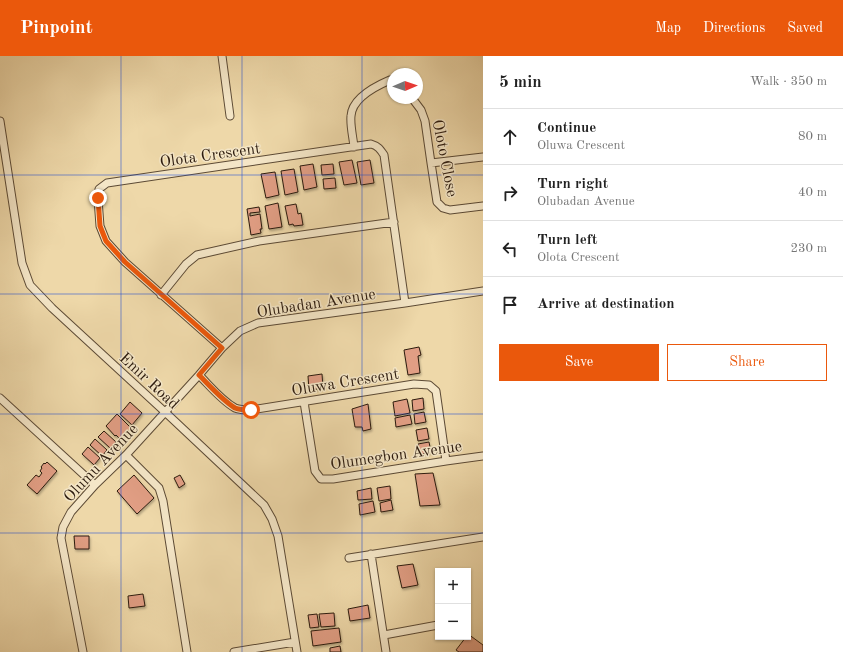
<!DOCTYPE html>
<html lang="en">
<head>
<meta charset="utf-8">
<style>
  :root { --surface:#fff; --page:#f2f2f2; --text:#222; --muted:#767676; --line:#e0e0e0; --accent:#ea580c }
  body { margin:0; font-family:"Old Standard TT",serif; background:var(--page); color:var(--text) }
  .controls { position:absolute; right:12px; bottom:12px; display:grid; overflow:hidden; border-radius:0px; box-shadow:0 1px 3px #0004 }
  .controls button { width:36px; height:36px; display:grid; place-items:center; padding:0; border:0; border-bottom:1px solid var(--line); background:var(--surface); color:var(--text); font:20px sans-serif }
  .compass { position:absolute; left:387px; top:12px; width:36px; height:36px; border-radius:50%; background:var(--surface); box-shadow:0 1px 3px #0004; rotate:88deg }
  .stop { position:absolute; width:12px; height:12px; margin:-9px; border:3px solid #ea580c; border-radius:50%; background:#fff }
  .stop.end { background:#ea580c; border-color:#fff; box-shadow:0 1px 4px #0008 }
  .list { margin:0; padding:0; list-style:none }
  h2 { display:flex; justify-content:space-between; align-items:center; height:52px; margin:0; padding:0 16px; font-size:17px }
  h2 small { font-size:13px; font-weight:400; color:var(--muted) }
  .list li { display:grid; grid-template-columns:26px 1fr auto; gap:12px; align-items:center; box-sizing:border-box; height:56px; padding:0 16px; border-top:1px solid var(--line) }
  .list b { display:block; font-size:15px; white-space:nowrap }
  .list p { margin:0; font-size:13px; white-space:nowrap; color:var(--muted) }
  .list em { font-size:13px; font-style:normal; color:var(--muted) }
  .actions { display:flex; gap:8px; padding:12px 16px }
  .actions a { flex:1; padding:9px 0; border:1px solid var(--accent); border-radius:0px; text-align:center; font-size:14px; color:var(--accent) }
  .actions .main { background:var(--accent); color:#fff }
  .icon { flex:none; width:22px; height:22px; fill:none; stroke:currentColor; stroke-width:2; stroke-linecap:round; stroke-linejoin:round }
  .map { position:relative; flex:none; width:483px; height:596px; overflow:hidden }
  header { display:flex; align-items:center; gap:24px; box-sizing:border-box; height:56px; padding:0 20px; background:var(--accent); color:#fff }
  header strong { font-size:19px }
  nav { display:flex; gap:22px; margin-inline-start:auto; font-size:14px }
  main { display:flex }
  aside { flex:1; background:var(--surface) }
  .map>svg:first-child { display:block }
</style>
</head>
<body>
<header>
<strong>Pinpoint</strong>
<nav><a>Map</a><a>Directions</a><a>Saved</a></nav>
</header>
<main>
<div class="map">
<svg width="483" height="596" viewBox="0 0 483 596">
  <defs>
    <filter id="shadow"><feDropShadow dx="1" dy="2" stdDeviation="1" flood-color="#0004"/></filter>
  </defs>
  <rect width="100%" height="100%" fill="#eed8a9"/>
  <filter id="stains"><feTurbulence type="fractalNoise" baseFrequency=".005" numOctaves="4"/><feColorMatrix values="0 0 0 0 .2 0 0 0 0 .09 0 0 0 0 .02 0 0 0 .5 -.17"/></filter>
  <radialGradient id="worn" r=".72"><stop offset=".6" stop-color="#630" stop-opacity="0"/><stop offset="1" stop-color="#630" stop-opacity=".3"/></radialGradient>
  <path fill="#e19e84" stroke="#2c1b0e" filter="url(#shadow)" d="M352 104 357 127 344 129 339 106Z
    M370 104 374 127 361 129 357 106Z
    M313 108 317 131 304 134 300 110Z
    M333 108 334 118 322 119 321 109Z
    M294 113 298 136 285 139 281 115Z
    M275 116 279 139 266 142 261 118Z
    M335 122 336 132 324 133 323 123Z
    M278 147 282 171 269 173 265 150Z
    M296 148 298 158 301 157 303 169 294 170 293 168 289 169 285 150Z
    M259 151 260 156 250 157V160L260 158 262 173H260L261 177 251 179 247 153Z
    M419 291 421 299 418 300 420 317 408 319 404 294Z
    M322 318 323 332 309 334 308 320Z
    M423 342 424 353 413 355 412 344Z
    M407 343 410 357 395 360 393 346Z
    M130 346 142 357 132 369 120 358Z
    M368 348 371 373 363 375 362 371H355L352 353Z
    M424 356 426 366 415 368 414 358Z
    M117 358 131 372 120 383 116 379 115 380 106 370Z
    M410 359 412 368 396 371 395 362Z
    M427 372 429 383 418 385 416 374Z
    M104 375 116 386 110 392 98 381Z
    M95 383 107 394 102 400 90 389Z
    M429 386 431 396 420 399 418 388Z
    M88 391 100 402 94 409 82 398Z
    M47 406 57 415 37 438 27 429 36 419 39 421 42 417 40 415 42 412 41 411 44 407 45 408Z
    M433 417 440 449 420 450 415 418Z
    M134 419 154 442 137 458 117 435Z
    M180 419 185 428 179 432 174 422Z
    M390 430 391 443 379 445 377 432Z
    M371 432 372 443 358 444 357 435Z
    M391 444 393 454 381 456 380 447Z
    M373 445 375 456 360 459 359 448Z
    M74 480H89V493H75Z
    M413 508 418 529 402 532 397 510Z
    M143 538 145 550 129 552 128 540Z
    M368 549 370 562 350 565 348 553Z
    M334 557 335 570 321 571 319 558Z
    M317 558 319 571 310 572 308 559Z
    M339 572 341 586 313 590 311 575Z
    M468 578 483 589V596H459L456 594 466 581H468Z
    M340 590 341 596H330V592Z"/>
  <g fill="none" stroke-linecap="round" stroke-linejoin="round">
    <g stroke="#5c4a35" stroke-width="9">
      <path id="street" d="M222 0 230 60
        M412 42 421 54 425 65 431 107 437 146 443 152 450 154 483 150
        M0 65 22 207 30 229 52 252 165 356 264 449 272 463 278 480 297 596
        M354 91C353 81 350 69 351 60 352 42 376 30 390 24H393
        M431 107 483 101
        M161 239 186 208 197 199 259 185 394 166
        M222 292 125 206 106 185 100 170 98 143 99 133 107 127 371 88C378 90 380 93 384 99L405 247
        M199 319C210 330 221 344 235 352 240 354 246 354 251 354L414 328 429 329 436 335 446 405
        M0 342 95 429
        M304 346 315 415 321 423H333L446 405 483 400
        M126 399 159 432 163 445 187 596
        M371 498 386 596
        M349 502 483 481
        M384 579 438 569
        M83 596 61 482 63 471 71 456 95 429 126 399 199 319 222 292 240 275 258 267 405 247 483 235
        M234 596 295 586"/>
    </g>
    <use href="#street" stroke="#f4e6c7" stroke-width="7"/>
  </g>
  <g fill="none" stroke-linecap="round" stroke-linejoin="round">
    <path stroke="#ea580c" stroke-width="5" d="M98 142 100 170 106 185 125 206 222 292 199 319C210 330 222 344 235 352 240 354 246 354 251 354"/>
  </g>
  <path fill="none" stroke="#1d4ed8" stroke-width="1" stroke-opacity="0.55" d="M121 0V596M242 0V596M362 0V596M0 119H483M0 238H483M0 358H483M0 477H483"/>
  <g text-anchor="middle" stroke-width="3" stroke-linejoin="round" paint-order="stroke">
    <g font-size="16" fill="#2c1b0e" stroke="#f4e6c7">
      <text transform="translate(210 98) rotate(-8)" y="6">Olota Crescent</text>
      <text transform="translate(446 102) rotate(79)" y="6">Oloto Close</text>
      <text transform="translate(316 246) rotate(-9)" y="6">Olubadan Avenue</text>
      <text transform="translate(150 324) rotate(43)" y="6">Emir Road</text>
      <text transform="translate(345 325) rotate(-9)" y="6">Oluwa Crescent</text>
      <text transform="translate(396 398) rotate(-8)" y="6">Olumegbon Avenue</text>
      <text transform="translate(100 406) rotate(-47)" y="6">Olumu Avenue</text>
    </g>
  </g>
  <rect width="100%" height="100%" filter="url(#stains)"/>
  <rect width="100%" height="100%" fill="url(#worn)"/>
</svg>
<div class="controls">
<button>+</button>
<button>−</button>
</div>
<svg class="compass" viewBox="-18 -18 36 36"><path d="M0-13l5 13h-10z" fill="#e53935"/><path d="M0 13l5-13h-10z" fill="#767676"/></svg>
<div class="stop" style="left:251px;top:354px"></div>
<div class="stop end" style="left:98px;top:142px"></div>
</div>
<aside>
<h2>5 min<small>Walk · 350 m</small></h2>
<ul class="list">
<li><svg class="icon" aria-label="ahead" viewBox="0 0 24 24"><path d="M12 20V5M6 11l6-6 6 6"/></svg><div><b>Continue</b><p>Oluwa Crescent</p></div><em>80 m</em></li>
<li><svg class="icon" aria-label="right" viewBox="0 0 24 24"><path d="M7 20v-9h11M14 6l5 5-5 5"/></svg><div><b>Turn right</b><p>Olubadan Avenue</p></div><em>40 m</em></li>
<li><svg class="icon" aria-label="left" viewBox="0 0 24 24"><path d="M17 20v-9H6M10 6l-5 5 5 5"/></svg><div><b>Turn left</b><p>Olota Crescent</p></div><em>230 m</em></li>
<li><svg class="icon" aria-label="arrive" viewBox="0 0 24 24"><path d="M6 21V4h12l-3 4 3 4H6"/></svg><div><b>Arrive at destination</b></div></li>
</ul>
<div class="actions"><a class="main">Save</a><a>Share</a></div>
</aside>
</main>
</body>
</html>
